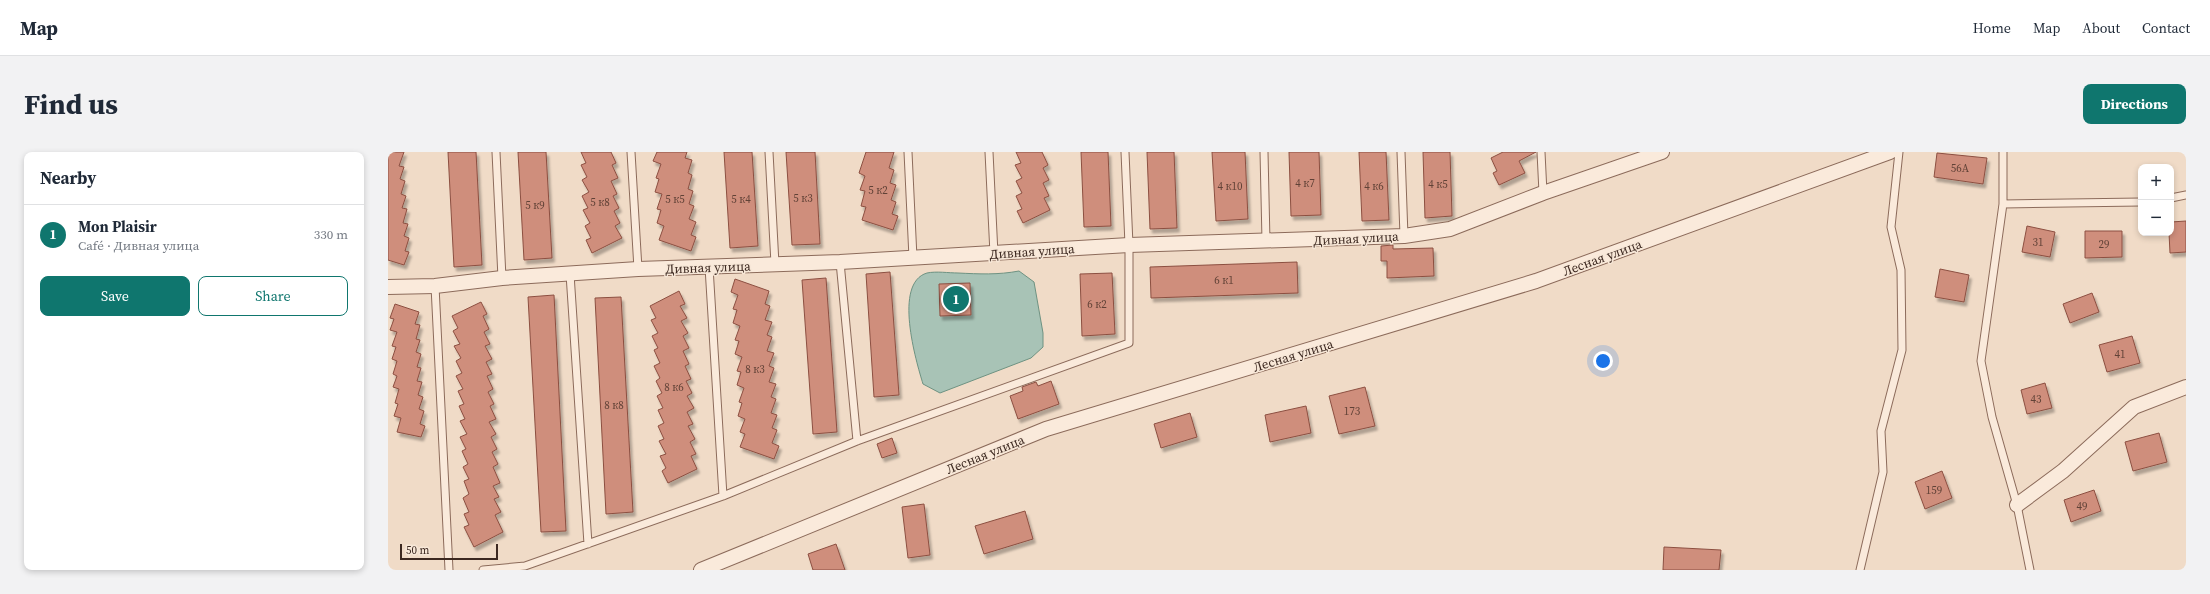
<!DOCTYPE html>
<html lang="en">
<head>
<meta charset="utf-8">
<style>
  :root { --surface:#fff; --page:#f2f2f3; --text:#1f2937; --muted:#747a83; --line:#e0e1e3; --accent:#0f766e }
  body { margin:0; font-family:"Source Serif 4",serif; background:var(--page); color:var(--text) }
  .controls { position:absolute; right:12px; top:12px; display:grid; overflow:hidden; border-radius:8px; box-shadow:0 2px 6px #0003 }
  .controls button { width:36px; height:36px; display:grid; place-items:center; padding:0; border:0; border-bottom:1px solid var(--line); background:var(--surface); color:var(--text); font:20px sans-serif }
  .scale { position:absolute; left:12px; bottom:10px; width:98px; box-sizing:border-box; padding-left:4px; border:2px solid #3c2820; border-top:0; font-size:11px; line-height:14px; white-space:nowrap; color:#3c2820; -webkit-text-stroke:3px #f7e7d7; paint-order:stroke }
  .you { position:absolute; left:1215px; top:209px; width:14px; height:14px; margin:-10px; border:3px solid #fff; border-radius:50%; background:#1a73e8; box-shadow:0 0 0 6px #1a73e833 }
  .badge { display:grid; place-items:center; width:26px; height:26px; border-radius:50%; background:var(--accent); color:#fff; font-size:13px; font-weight:700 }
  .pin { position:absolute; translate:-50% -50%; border:2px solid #fff; box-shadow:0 1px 4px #0006 }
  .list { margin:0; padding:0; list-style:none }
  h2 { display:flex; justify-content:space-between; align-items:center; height:52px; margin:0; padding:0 16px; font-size:17px }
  h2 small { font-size:13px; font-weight:400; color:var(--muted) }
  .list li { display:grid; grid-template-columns:26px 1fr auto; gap:12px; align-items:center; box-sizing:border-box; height:60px; padding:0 16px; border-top:1px solid var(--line) }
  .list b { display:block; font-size:15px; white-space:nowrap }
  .list p { margin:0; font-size:13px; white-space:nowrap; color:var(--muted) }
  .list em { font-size:13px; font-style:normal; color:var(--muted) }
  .actions { display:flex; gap:8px; padding:12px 16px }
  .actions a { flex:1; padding:9px 0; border:1px solid var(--accent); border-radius:8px; text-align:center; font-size:14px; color:var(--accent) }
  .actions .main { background:var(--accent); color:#fff }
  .map { position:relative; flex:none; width:1798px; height:418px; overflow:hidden; border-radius:8px }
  header { display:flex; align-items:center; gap:24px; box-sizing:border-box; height:56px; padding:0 20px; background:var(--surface); border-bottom:1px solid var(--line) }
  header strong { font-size:19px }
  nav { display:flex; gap:22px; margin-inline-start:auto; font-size:14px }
  .intro { display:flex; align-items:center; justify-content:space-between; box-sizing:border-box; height:96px; padding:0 24px }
  h1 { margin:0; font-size:28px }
  .button { padding:10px 18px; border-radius:8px; background:var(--accent); color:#fff; font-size:14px; font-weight:700 }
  main { display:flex; gap:24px; padding:0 24px }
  aside { flex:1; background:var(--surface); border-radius:8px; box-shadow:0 2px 6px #0003 }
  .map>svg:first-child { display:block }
</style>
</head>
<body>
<header>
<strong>Map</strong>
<nav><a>Home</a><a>Map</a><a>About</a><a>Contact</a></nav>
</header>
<div class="intro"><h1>Find us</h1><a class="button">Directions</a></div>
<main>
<aside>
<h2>Nearby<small></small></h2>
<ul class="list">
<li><span class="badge">1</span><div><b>Mon Plaisir</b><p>Café · Дивная улица</p></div><em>330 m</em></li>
</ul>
<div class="actions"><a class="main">Save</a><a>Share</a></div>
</aside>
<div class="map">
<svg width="1798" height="418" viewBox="0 0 1798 418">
  <defs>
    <filter id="shadow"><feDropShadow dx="2.5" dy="4" stdDeviation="1" flood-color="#0004"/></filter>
  </defs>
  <rect width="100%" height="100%" fill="#f0dbc7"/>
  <path fill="#a8c3b6" stroke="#6e9282" d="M631 119 646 130 655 181V195L643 206 552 241 535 232C528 209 505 131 539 121 548 119 561 121 570 121 591 122 610 123 631 119Z"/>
  <path fill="#cf8e7c" stroke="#8c4f41" filter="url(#shadow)" d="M0 0H16L11 14 16 15 12 27 17 29 13 42 18 44 14 56 19 57 15 71 20 72 16 84 21 86 17 99 21 100 16 113 0 108Z
    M60 0H88L94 113 66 115Z
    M130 0H158L164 106 136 108Z
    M193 0H223L228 11 224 13 230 26 223 29 229 42 225 44 231 56 226 59 232 71 227 74 234 86 204 101 198 88 203 86 197 74 202 71 195 58 200 56 194 44 201 40 194 28 199 25 193 13 198 11Z
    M269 0H299L297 6 304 8 300 21 304 23 300 37 305 39 301 52 306 54 301 67 308 70 303 83 308 85 303 99 271 88 276 74 269 71 273 58 269 57 274 42 267 40 271 27 268 26 273 12 265 9Z
    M336 0H364L370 94 342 96Z
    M398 0H427L432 92 404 93Z
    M478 0H506L501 16 506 18 502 31 508 33 503 48 508 50 504 62 510 64 505 78 474 68 478 55 473 54 477 39 472 38 477 24 471 21Z
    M628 0H654L660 13 655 16 661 28 655 31 661 44 656 46 662 58 635 71 629 59 634 57 628 44 634 41 628 29 634 26 627 13 633 11Z
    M693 0H720L723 74 696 75Z
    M759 0H786L789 76 762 77Z
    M824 0H857L860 67 828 69Z
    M901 0H931L933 63 903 64Z
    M971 0H998L1001 68 974 69Z
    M1035 0H1062L1064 64 1037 66Z
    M1115 0H1148L1131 9 1137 21 1111 33 1105 21 1109 19 1103 6Z
    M1549 1 1599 6 1595 32 1546 25Z
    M1798 69V100L1782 101 1781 81H1783V70Z
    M1639 74 1667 80 1662 105 1634 100Z
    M1697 79H1734V105L1697 106Z
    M1005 93V97L1045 96 1046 124 999 126V109H993V94Z
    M909 110 910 141 763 146 762 115Z
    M1552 117 1581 123 1576 150 1547 145Z
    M502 120 511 243 486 245 478 122Z
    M724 121 727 182 694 184 692 122Z
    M438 126 449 280 425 282 414 128Z
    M347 127 381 139 377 152 382 154 377 168 384 170 379 183 384 185 379 199 386 201 381 214 386 216 381 230 388 232 383 245 388 247 383 261 389 263 384 276 389 278 384 291 391 294 386 307 352 295 357 282 352 280 357 267 350 264 354 251 351 250 356 236 349 233 353 220 349 219 354 205 347 202 351 189 347 188 352 174 345 171 349 158 345 157 350 143 343 140Z
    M582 131 583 163 552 164 551 132Z
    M291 139 297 152 292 154 299 166 293 169 300 181 295 184 301 196 295 199 301 212 297 214 303 227 298 229 304 241 299 244 306 256 299 260 305 272 300 274 307 287 302 290 308 302 303 304 309 317 280 331 274 319 278 316 272 304 278 302 271 289 276 287 270 274 276 271 270 258 275 256 269 244 274 241 268 229 272 226 266 214 272 211 266 198 270 196 264 184 270 181 263 168 268 166 262 154Z
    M1704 141 1711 160 1682 171 1675 152Z
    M166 143 178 379 153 380 140 145Z
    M233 145 245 360 218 362 207 146Z
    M93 150 99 162 95 164 101 177 96 180 102 192 97 194 104 207 98 210 104 222 99 224 105 237 100 240 106 252 102 254 108 267 101 270 108 282 103 285 109 297 104 300 110 312 105 315 112 331 105 334 111 345 106 347 113 360 107 363 115 380 86 395 76 375 81 373 76 362 81 360 75 346 81 342 76 329 81 327 75 315 80 312 74 299 78 297 72 285 79 282 72 269 77 267 71 254 76 252 70 239 75 237 68 224 74 221 68 209 73 206 66 194 72 192 65 179 70 176 64 164Z
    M7 152 31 160 27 172 32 173 28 187 32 188 28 200 33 202 29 215 33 216 29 229 34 230 30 243 35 245 31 257 36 259 32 272 37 274 33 285 9 280 13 266 6 264 10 252 7 251 11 237 5 235 9 224 5 222 9 209 4 207 8 195 4 194 9 180 2 178 6 167 2 166Z
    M1744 184 1752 211 1719 220 1711 193Z
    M663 229 671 252 630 267 622 244 635 239 634 235 648 230 650 234Z
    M1657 231 1664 256 1639 262 1633 238Z
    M977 235 987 274 951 282 941 244Z
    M918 254 923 281 882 290 877 263Z
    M802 261 809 285 773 296 766 272Z
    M1771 281 1779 310 1745 319 1737 290Z
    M504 286 509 301 494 306 489 292Z
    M1554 319 1564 346 1537 357 1527 330Z
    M1706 338 1713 359 1683 370 1676 348Z
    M536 352 542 403 520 406 514 355Z
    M637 359 645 387 596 402 587 374Z
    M448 392 457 418H425L420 402Z
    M1276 395 1333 398 1331 418H1275Z"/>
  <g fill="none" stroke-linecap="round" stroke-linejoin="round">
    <g stroke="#8c6b5b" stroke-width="9">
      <path id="service" d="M108 0 114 126
        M243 0 250 117
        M381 0 387 112
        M520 0 525 106
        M601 0 606 102
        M876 0 878 89
        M1013 0 1016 84
        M1153 0 1155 41
        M1615 0V52L1593 209 1604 265 1629 353 1642 418
        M1783 46 1798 43
        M1615 52 1753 50
        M452 110 469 289
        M321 115 335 344
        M182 122 200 392
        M47 134 61 418
        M95 418 137 414 335 344 469 289 741 191V93L737 0
        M1472 418 1495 320 1493 279 1514 198 1513 118 1503 75 1511 0"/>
    </g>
    <g stroke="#8c6b5b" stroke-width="16">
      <path id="minor" d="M0 135 47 134 114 126 250 117 452 110 741 93 1016 84 1062 77 1155 41 1274 0
        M1629 353 1675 319 1746 255 1798 235
        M313 418 658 277 1148 129 1502 0"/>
    </g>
    <use href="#service" stroke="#faeadb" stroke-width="7"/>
    <use href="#minor" stroke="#faeadb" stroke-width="14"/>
  </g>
  <g text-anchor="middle" stroke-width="3" stroke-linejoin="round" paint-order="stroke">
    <g font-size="11" fill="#614237">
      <text x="1572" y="20">56А</text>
      <text x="917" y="35">4 к7</text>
      <text x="1050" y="36">4 к5</text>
      <text x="842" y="38">4 к10</text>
      <text x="986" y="38">4 к6</text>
      <text x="490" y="42">5 к2</text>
      <text x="415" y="50">5 к3</text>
      <text x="287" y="51">5 к5</text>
      <text x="353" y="51">5 к4</text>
      <text x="212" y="54">5 к8</text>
      <text x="147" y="57">5 к9</text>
      <text x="1650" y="94">31</text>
      <text x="1716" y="96">29</text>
      <text x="836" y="132">6 к1</text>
      <text x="709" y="156">6 к2</text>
      <text x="1732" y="206">41</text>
      <text x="367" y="221">8 к3</text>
      <text x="286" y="239">8 к6</text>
      <text x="1648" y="251">43</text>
      <text x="226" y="257">8 к8</text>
      <text x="964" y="263">173</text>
      <text x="1546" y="342">159</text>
      <text x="1694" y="358">49</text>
    </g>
    <g font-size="13" fill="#3c2820" stroke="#f7e7d7">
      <text transform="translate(968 86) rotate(-3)" y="5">Дивная улица</text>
      <text transform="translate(644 99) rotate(-4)" y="5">Дивная улица</text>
      <text transform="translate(1214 105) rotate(-20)" y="5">Лесная улица</text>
      <text transform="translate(320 115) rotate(-2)" y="5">Дивная улица</text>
      <text transform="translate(905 203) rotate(-17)" y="5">Лесная улица</text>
      <text transform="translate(597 302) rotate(-22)" y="5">Лесная улица</text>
    </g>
  </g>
</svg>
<div class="controls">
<button>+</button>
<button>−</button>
</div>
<div class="scale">50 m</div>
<div class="you"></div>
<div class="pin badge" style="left:568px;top:147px">1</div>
</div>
</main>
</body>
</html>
